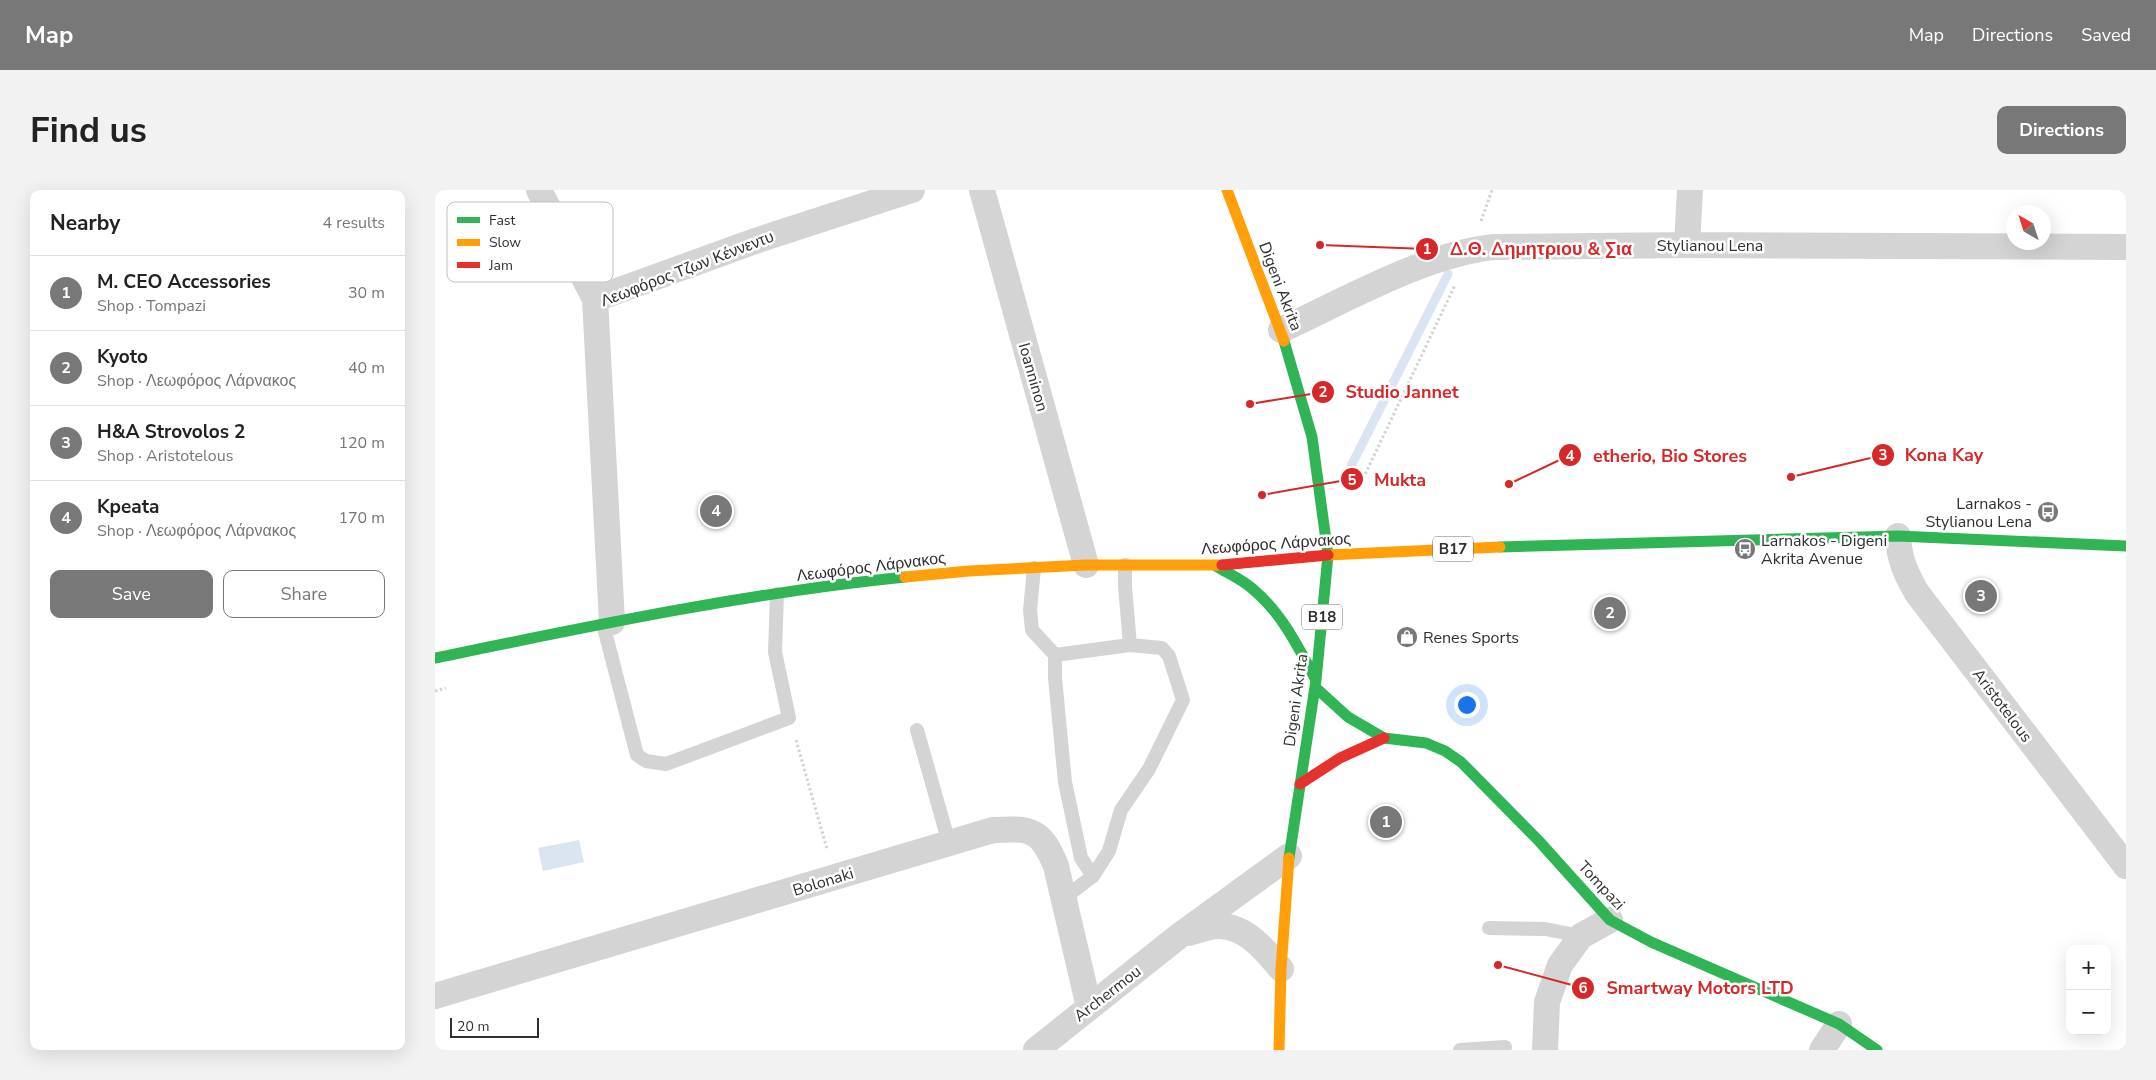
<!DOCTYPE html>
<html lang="en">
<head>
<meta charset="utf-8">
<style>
  :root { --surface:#fff; --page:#f2f2f2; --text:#222; --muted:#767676; --line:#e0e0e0; --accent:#787878 }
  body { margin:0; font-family:"Nunito Sans",sans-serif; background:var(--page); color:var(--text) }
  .controls { position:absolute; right:15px; bottom:15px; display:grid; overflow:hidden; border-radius:10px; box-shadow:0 5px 20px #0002 }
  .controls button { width:45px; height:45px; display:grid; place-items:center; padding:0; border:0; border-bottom:1px solid var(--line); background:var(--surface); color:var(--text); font:25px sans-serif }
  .compass { position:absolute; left:1571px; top:15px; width:45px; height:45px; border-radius:50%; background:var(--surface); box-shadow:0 5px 20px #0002; rotate:321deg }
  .scale { position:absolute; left:15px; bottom:12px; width:89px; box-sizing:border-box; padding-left:5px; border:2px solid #2f2f2f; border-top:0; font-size:14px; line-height:18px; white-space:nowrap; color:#2f2f2f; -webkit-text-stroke:4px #fff; paint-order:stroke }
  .you { position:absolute; left:1031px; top:514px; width:18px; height:18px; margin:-12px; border:4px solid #fff; border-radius:50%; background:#1a73e8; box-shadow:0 0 0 8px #1a73e833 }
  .badge { display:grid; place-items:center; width:32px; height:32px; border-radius:50%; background:var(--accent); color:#fff; font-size:16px; font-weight:700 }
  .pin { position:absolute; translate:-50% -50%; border:2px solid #fff; box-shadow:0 1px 5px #0006 }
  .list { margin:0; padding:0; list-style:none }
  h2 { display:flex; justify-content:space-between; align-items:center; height:65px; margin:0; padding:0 20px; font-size:21px }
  h2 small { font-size:16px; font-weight:400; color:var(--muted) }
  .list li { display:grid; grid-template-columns:32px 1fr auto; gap:15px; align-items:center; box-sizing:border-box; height:75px; padding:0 20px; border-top:1px solid var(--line) }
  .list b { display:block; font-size:19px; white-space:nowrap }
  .list p { margin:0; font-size:16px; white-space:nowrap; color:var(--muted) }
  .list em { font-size:16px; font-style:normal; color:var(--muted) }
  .actions { display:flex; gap:10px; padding:15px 20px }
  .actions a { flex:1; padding:11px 0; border:1px solid var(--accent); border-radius:10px; text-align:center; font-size:18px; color:var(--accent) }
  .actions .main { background:var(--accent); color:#fff }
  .map { position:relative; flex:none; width:1691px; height:860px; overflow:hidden; border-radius:10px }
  header { display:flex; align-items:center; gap:30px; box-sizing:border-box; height:70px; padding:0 25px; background:var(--accent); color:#fff }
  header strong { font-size:24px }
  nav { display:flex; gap:28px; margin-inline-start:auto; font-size:18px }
  .intro { display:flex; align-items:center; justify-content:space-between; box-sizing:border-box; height:120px; padding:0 30px }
  h1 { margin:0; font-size:35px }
  .button { padding:12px 22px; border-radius:10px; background:var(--accent); color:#fff; font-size:18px; font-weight:700 }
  main { display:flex; gap:30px; padding:0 30px }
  aside { flex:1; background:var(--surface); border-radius:10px; box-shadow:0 5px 20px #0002 }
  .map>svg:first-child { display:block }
</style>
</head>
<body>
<header>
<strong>Map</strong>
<nav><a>Map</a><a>Directions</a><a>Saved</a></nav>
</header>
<div class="intro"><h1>Find us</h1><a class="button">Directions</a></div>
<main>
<aside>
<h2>Nearby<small>4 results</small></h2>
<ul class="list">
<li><span class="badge">1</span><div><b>M. CEO Accessories</b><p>Shop · Tompazi</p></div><em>30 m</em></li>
<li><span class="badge">2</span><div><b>Kyoto</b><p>Shop · Λεωφόρος Λάρνακος</p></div><em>40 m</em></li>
<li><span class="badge">3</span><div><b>H&amp;A Strovolos 2</b><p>Shop · Aristotelous</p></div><em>120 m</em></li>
<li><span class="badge">4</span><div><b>Kpeata</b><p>Shop · Λεωφόρος Λάρνακος</p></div><em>170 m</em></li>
</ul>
<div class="actions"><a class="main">Save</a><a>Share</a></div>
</aside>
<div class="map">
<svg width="1691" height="860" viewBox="0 0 1691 860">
  <rect width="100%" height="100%" fill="#fff"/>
  <path fill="#dae5f1" d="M144 650 149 672 108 681 103 658Z"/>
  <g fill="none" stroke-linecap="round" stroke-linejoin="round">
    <path stroke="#dae5f1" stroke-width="9" d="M916 276 1013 84"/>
    <path stroke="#d4d4d4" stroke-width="3" stroke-dasharray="2.5 2.5" stroke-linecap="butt" d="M1046 31 1057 0
      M926 293 1020 95
      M0 501 11 498
      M361 550 392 659"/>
    <path stroke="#d4d4d4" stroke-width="14" d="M599 378 595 420 597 440 620 465V488L630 592 646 668 658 686
      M168 434 202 565 211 571 231 574 354 528 340 462 342 404
      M620 465 695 455
      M482 540 514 653
      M629 708 658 686 674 661 686 620 714 579 748 510 734 466 727 458 695 455 690 396V375
      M1054 738 1110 739 1146 746
      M1025 860 1070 857"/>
    <path stroke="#d4d4d4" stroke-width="26" d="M104 0 160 109 177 432
      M547 0 651 375
      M1252 55 1255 0
      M160 109 323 50 477 0
      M846 140C909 111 990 64 1059 57L1252 55 1691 57
      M1463 346C1464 369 1471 384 1482 403L1691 676
      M754 743C763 740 774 736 784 736 811 736 830 760 846 779
      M0 806 558 640C596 638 606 639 621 676L654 817
      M601 860 744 746 854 666
      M1110 860 1112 812 1125 775 1146 746 1175 730
      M1387 860 1404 834"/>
    <path stroke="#30b455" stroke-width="11" d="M849 151 877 247 893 365 881 490 854 668
      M1065 357 1463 346 1691 356
      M781 376C794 384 809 390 820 401 848 425 864 459 881 490
      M0 468C156 436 312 403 470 387
      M880 497 913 527 949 548 991 553 1010 561 1026 572 1103 650 1175 730 1216 752 1404 834 1442 860"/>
    <path stroke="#ff9f0a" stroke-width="11" d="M792 0 849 151
      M893 365 1065 357
      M470 387 534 381 651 375H787
      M844 860 846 779 854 668"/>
    <path stroke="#e5322d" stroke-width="11" d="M787 375 893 365
      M865 594 905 568 949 548"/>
  </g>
  <defs>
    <g id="bus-disc" transform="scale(1.125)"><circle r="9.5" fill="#787878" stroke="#fff"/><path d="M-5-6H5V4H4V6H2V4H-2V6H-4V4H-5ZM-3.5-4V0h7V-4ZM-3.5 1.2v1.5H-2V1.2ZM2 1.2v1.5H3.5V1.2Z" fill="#fff"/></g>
    <g id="shop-disc" transform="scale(1.125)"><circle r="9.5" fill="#787878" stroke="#fff"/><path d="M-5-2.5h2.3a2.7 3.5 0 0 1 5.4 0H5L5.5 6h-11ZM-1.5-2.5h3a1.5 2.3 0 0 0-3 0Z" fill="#fff"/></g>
  </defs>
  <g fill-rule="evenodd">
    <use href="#bus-disc" x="1613" y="322"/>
    <use href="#bus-disc" x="1310" y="359"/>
    <use href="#shop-disc" x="972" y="447"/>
  </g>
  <g text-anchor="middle" stroke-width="5" stroke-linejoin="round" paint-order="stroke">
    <g fill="#fff" stroke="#6d6d6d" stroke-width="1">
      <rect x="998" y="346.5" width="40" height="25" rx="4"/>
      <rect x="867" y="414.5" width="40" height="25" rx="4"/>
    </g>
    <g font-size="15" font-weight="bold" fill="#2f2f2f">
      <text x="1018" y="364">B17</text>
      <text x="887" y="432">B18</text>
    </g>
    <g font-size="16" fill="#2f2f2f" stroke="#fff">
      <text x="1275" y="61">Stylianou Lena</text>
      <text transform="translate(252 78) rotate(-21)" y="6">Λεωφόρος Τζων Κέννεντυ</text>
      <text transform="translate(846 96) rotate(69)" y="6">Digeni Akrita</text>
      <text transform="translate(599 187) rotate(74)" y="6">Ioanninon</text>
      <text transform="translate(841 353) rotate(-4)" y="6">Λεωφόρος Λάρνακος</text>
      <text transform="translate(436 376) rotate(-7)" y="6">Λεωφόρος Λάρνακος</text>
      <text transform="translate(860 510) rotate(-82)" y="6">Digeni Akrita</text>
      <text transform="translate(1568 515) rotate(53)" y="6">Aristotelous</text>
      <text transform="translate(388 691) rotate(-17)" y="6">Bolonaki</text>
      <text transform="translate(1167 695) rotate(47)" y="6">Tompazi</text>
      <text transform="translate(672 803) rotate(-38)" y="6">Archermou</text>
    </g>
    <g font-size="16" fill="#2f2f2f" stroke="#fff" text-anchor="start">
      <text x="1597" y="319" text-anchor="end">Larnakos -<tspan x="1597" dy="18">Stylianou Lena</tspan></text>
      <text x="1326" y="356">Larnakos - Digeni<tspan x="1326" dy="18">Akrita Avenue</tspan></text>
      <text x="988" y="453">Renes Sports</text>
    </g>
  </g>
  <rect x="12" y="12" width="166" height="80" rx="8" fill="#fff" stroke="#c1c1c1" stroke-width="1"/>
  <rect x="22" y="27" width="23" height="6" fill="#30b455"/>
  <rect x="22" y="49" width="23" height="7" fill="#ff9f0a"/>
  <rect x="22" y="72" width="23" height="6" fill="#e5322d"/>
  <g font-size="14" fill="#2f2f2f">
    <text x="54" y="35">Fast</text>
    <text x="54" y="57">Slow</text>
    <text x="54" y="80">Jam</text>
  </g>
  <path fill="none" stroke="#d62828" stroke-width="2" d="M885 55L992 59M815 214L888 202M1356 287L1448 265M1074 294L1135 265M827 305L917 289M1063 775L1148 798"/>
  <g fill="#d62828" stroke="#fff" stroke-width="2">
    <circle cx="885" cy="55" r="5"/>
    <circle cx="815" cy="214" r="5"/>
    <circle cx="1356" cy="287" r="5"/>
    <circle cx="1074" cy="294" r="5"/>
    <circle cx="827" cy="305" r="5"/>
    <circle cx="1063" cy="775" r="5"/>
    <circle cx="992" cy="59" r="12"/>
    <circle cx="888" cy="202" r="12"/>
    <circle cx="1448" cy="265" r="12"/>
    <circle cx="1135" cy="265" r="12"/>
    <circle cx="917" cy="289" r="12"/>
    <circle cx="1148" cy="798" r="12"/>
  </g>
  <g font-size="15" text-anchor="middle" font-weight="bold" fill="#fff">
    <text x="992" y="64">1</text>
    <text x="888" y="207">2</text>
    <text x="1448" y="270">3</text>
    <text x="1135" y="271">4</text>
    <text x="917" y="295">5</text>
    <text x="1148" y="803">6</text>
  </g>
  <g font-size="18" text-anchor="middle" font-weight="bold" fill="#d62828" stroke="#fff" stroke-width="5" stroke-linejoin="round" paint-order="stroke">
    <text x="1106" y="65">Δ.Θ. Δημητριου &amp; Σια</text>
    <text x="967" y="208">Studio Jannet</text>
    <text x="1509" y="271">Kona Kay</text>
    <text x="1235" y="272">etherio, Bio Stores</text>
    <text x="965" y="296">Mukta</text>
    <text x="1265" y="804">Smartway Motors LTD</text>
  </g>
</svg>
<div class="controls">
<button>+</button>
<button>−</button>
</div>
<svg class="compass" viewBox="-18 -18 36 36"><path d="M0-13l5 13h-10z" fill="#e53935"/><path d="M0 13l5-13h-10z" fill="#767676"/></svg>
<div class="scale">20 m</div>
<div class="you"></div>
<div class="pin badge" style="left:951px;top:632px">1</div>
<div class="pin badge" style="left:1175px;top:423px">2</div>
<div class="pin badge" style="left:1546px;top:406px">3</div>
<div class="pin badge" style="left:281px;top:321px">4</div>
</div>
</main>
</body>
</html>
